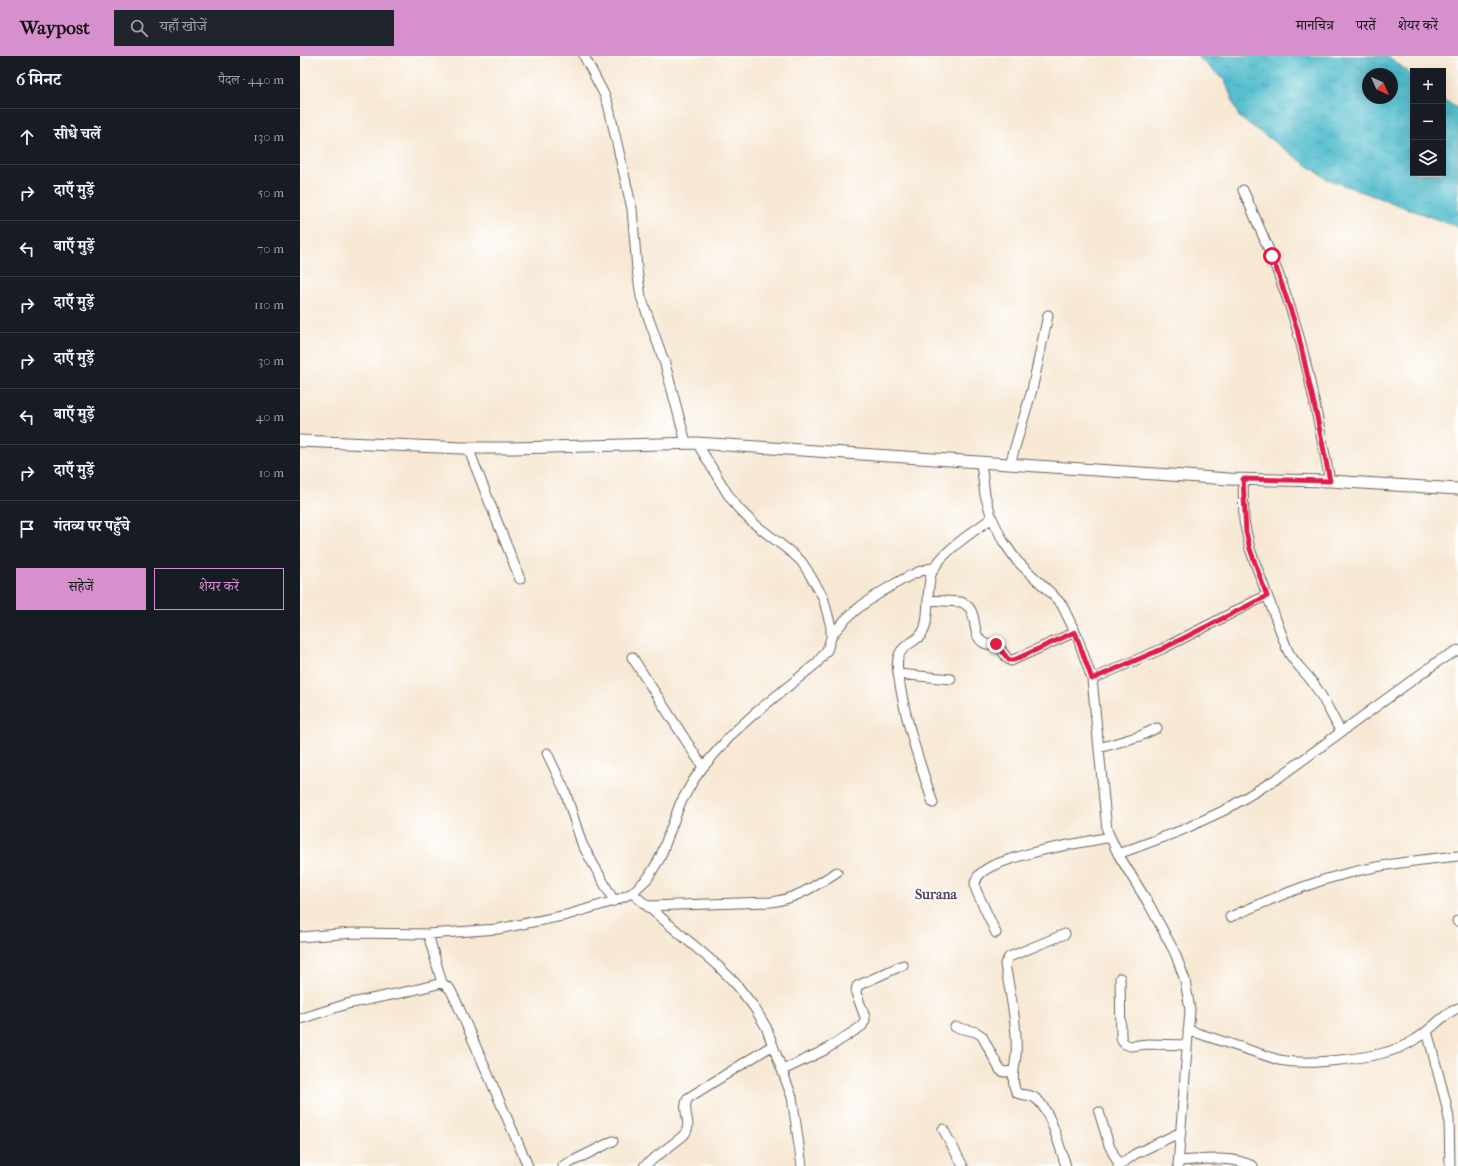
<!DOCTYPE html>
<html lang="hi">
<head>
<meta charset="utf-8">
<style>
  :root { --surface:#171b24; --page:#20242c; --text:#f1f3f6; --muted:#9ea1a6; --line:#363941; --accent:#d690ce }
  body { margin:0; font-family:"IM FELL French Canon","Noto Serif Devanagari",serif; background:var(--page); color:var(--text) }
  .controls { position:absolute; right:12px; top:12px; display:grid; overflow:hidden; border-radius:0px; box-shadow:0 4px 16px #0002 }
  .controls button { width:36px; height:36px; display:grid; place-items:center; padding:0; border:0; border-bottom:1px solid var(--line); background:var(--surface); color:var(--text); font:20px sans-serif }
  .compass { position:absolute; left:1062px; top:12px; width:36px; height:36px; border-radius:50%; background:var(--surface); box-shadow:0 4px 16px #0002; rotate:135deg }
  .stop { position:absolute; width:12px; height:12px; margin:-9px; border:3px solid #e11d48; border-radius:50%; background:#fff }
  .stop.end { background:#e11d48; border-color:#fff; box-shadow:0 1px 4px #0008 }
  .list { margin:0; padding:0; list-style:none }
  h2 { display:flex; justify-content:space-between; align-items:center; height:52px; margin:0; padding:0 16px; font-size:17px }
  h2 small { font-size:13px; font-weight:400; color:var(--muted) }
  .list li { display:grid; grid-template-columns:26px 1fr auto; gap:12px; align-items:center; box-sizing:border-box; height:56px; padding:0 16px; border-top:1px solid var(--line) }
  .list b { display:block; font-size:15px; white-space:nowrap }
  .list em { font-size:13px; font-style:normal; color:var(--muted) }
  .actions { display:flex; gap:8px; padding:12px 16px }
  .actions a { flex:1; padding:9px 0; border:1px solid var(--accent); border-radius:0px; text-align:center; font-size:14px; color:var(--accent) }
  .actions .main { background:var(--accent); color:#111 }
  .icon { flex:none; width:22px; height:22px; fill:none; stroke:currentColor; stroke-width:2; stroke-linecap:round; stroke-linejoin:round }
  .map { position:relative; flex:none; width:1158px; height:1110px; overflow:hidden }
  header { display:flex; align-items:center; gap:24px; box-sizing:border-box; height:56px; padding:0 20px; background:var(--accent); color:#111 }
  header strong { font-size:19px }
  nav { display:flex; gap:22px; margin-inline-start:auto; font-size:14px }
  .search { width:280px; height:36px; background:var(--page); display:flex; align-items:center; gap:10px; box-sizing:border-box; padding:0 14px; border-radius:0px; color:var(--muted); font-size:15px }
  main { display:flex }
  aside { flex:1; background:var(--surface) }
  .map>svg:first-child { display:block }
</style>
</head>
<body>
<header>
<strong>Waypost</strong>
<div class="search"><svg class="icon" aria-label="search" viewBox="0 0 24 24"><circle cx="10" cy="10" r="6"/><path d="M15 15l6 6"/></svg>यहाँ खोजें</div>
<nav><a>मानचित्र</a><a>परतें</a><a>शेयर करें</a></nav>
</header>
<main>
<aside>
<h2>6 मिनट<small>पैदल · 440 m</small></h2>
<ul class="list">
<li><svg class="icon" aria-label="ahead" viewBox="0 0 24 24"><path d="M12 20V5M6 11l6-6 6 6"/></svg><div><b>सीधे चलें</b></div><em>130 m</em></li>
<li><svg class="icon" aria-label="right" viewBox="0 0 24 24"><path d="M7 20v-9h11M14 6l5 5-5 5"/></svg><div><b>दाएँ मुड़ें</b></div><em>50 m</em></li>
<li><svg class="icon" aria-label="left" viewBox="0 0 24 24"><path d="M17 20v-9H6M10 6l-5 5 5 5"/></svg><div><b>बाएँ मुड़ें</b></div><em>70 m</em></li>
<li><svg class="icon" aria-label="right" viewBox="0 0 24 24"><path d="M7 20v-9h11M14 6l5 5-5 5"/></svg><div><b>दाएँ मुड़ें</b></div><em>110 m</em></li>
<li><svg class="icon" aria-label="right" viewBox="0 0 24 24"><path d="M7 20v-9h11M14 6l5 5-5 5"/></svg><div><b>दाएँ मुड़ें</b></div><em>30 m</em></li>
<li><svg class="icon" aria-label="left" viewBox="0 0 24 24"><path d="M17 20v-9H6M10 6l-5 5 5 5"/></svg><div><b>बाएँ मुड़ें</b></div><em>40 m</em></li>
<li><svg class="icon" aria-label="right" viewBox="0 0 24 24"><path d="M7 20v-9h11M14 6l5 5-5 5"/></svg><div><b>दाएँ मुड़ें</b></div><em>10 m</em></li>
<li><svg class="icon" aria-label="arrive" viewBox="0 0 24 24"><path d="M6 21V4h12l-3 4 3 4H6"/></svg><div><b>गंतव्य पर पहुँचे</b></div></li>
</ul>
<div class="actions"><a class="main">सहेजें</a><a>शेयर करें</a></div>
</aside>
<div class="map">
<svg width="1158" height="1110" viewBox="0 0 1158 1110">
  <defs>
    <pattern id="water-ripples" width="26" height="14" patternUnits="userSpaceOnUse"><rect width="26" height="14" fill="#50bccc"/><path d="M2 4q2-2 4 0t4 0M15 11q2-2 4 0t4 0" fill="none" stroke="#4298a5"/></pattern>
  </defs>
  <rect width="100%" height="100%" fill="#fff"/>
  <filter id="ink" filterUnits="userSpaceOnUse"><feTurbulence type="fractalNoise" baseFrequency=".025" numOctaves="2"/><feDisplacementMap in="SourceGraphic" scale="8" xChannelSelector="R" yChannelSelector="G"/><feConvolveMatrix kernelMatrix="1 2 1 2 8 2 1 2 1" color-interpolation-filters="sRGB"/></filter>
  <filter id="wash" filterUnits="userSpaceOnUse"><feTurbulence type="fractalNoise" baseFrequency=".012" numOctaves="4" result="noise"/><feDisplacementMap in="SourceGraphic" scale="16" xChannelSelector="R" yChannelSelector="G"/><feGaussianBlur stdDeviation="0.9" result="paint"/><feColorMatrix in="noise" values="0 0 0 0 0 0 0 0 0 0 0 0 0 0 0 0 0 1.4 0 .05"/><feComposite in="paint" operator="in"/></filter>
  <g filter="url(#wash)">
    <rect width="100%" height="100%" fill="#f7e8d4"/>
    <path fill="url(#water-ripples)" stroke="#366c74" fill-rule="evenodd" d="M897 0H1088L1113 20V117H1143V43L1158 53V171L1027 123 939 61 925 25ZM1068 18H1092V42H1068Z"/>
  </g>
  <g filter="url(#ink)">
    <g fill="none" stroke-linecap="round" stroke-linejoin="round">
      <g stroke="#69635c" stroke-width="11">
        <path id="minor" d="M284 0 304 38 308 48 332 153 337 213 341 241 365 308 386 387
          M943 134C963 179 983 225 997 273 1011 323 1020 374 1030 425
          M168 392 220 523
          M681 407 685 439 692 462 703 485 717 505 752 538 762 549 777 580 792 623 807 774 818 798 850 850 875 897 885 924 890 954 878 1110
          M710 408 732 334 748 259
          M943 423 944 465 950 493 987 593C993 607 1005 615 1013 627 1024 642 1032 660 1041 676
          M628 544 661 546C681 553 669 579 684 587 688 590 692 587 697 588L707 602 711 605 775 576
          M531 581C538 571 546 562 556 554 571 542 616 512 634 512
          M332 601 403 711
          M598 618 651 623
          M792 623 862 593 967 539
          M799 692 840 680 857 672
          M247 697 265 735 282 788 314 845
          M633 747C620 708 607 670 600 629 599 620 595 608 599 599 604 586 621 586 625 571 629 556 627 539 630 523 633 501 674 475 692 462
          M818 798 880 775 925 754 978 722 1140 604 1158 594
          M332 837 418 910 436 928 454 951 466 971 492 1041 502 1110
          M348 850 471 846C497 843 516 829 537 816
          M930 861C955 850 980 839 1006 830 1054 812 1107 805 1158 800
          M1157 865H1158
          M696 877 676 834C674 828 675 823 680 818 687 811 696 808 705 805 739 793 775 788 810 781
          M765 878 709 901 705 908C710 938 718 969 716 1000 715 1011 710 1027 717 1037 723 1040 730 1038 735 1042 750 1051 760 1093 766 1110
          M0 881 53 877 128 878 198 873 267 859 314 845 332 837 348 822 360 802 380 748 393 725 403 711 432 678 454 658 517 607 527 594 531 582V571L523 541 507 514 501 505 492 497 452 466 438 452 427 437 397 387
          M820 922 821 980 822 985 825 988 830 990 848 988 887 989
          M142 927 150 933 156 945 228 1110
          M0 963 47 948 110 935 142 927 128 878
          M655 971 676 976 682 980 700 1014 704 1016 714 1015
          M888 974 979 1004C1000 1008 1019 1006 1040 1004 1067 1001 1093 998 1116 983 1131 974 1142 959 1158 952
          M1127 975 1146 1047 1149 1063 1150 1110
          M483 1014 525 994 562 970 565 964V961L556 937 557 930 603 909
          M799 1056 809 1089 819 1109
          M643 1073 663 1110
          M879 1105C904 1104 930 1099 953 1110
          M263 1110 313 1085
          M344 1110 383 1080C395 1067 380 1056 388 1042L473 989
          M818 1110 835 1098 881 1076"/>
      </g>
      <g stroke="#69635c" stroke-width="13">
        <path id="tertiary" d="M0 385 162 392H213L397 387 929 423 1030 425 1158 433"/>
      </g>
      <use href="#minor" stroke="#fff" stroke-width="9"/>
      <use href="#tertiary" stroke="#fff" stroke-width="11"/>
    </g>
  </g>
  <g fill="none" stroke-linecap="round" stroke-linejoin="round" filter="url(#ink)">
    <path stroke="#e11d48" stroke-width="5" d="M696 588 709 604H714L775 576 792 623 862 593 967 540 950 493 946 476 943 423 1030 425 1017 361 997 273 972 200"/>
  </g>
  <g text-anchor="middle" stroke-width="3" stroke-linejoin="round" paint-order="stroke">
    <g font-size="14" font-weight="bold" fill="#56475e" stroke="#fff">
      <text x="636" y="843">Surana</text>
    </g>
  </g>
</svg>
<div class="controls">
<button>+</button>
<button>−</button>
<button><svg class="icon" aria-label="layers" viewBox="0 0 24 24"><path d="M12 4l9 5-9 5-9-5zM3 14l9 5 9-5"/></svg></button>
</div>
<svg class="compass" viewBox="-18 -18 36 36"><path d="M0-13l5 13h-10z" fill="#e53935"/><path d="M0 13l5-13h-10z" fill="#9ea1a6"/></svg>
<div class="stop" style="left:972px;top:200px"></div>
<div class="stop end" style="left:696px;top:588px"></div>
</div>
</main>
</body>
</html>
